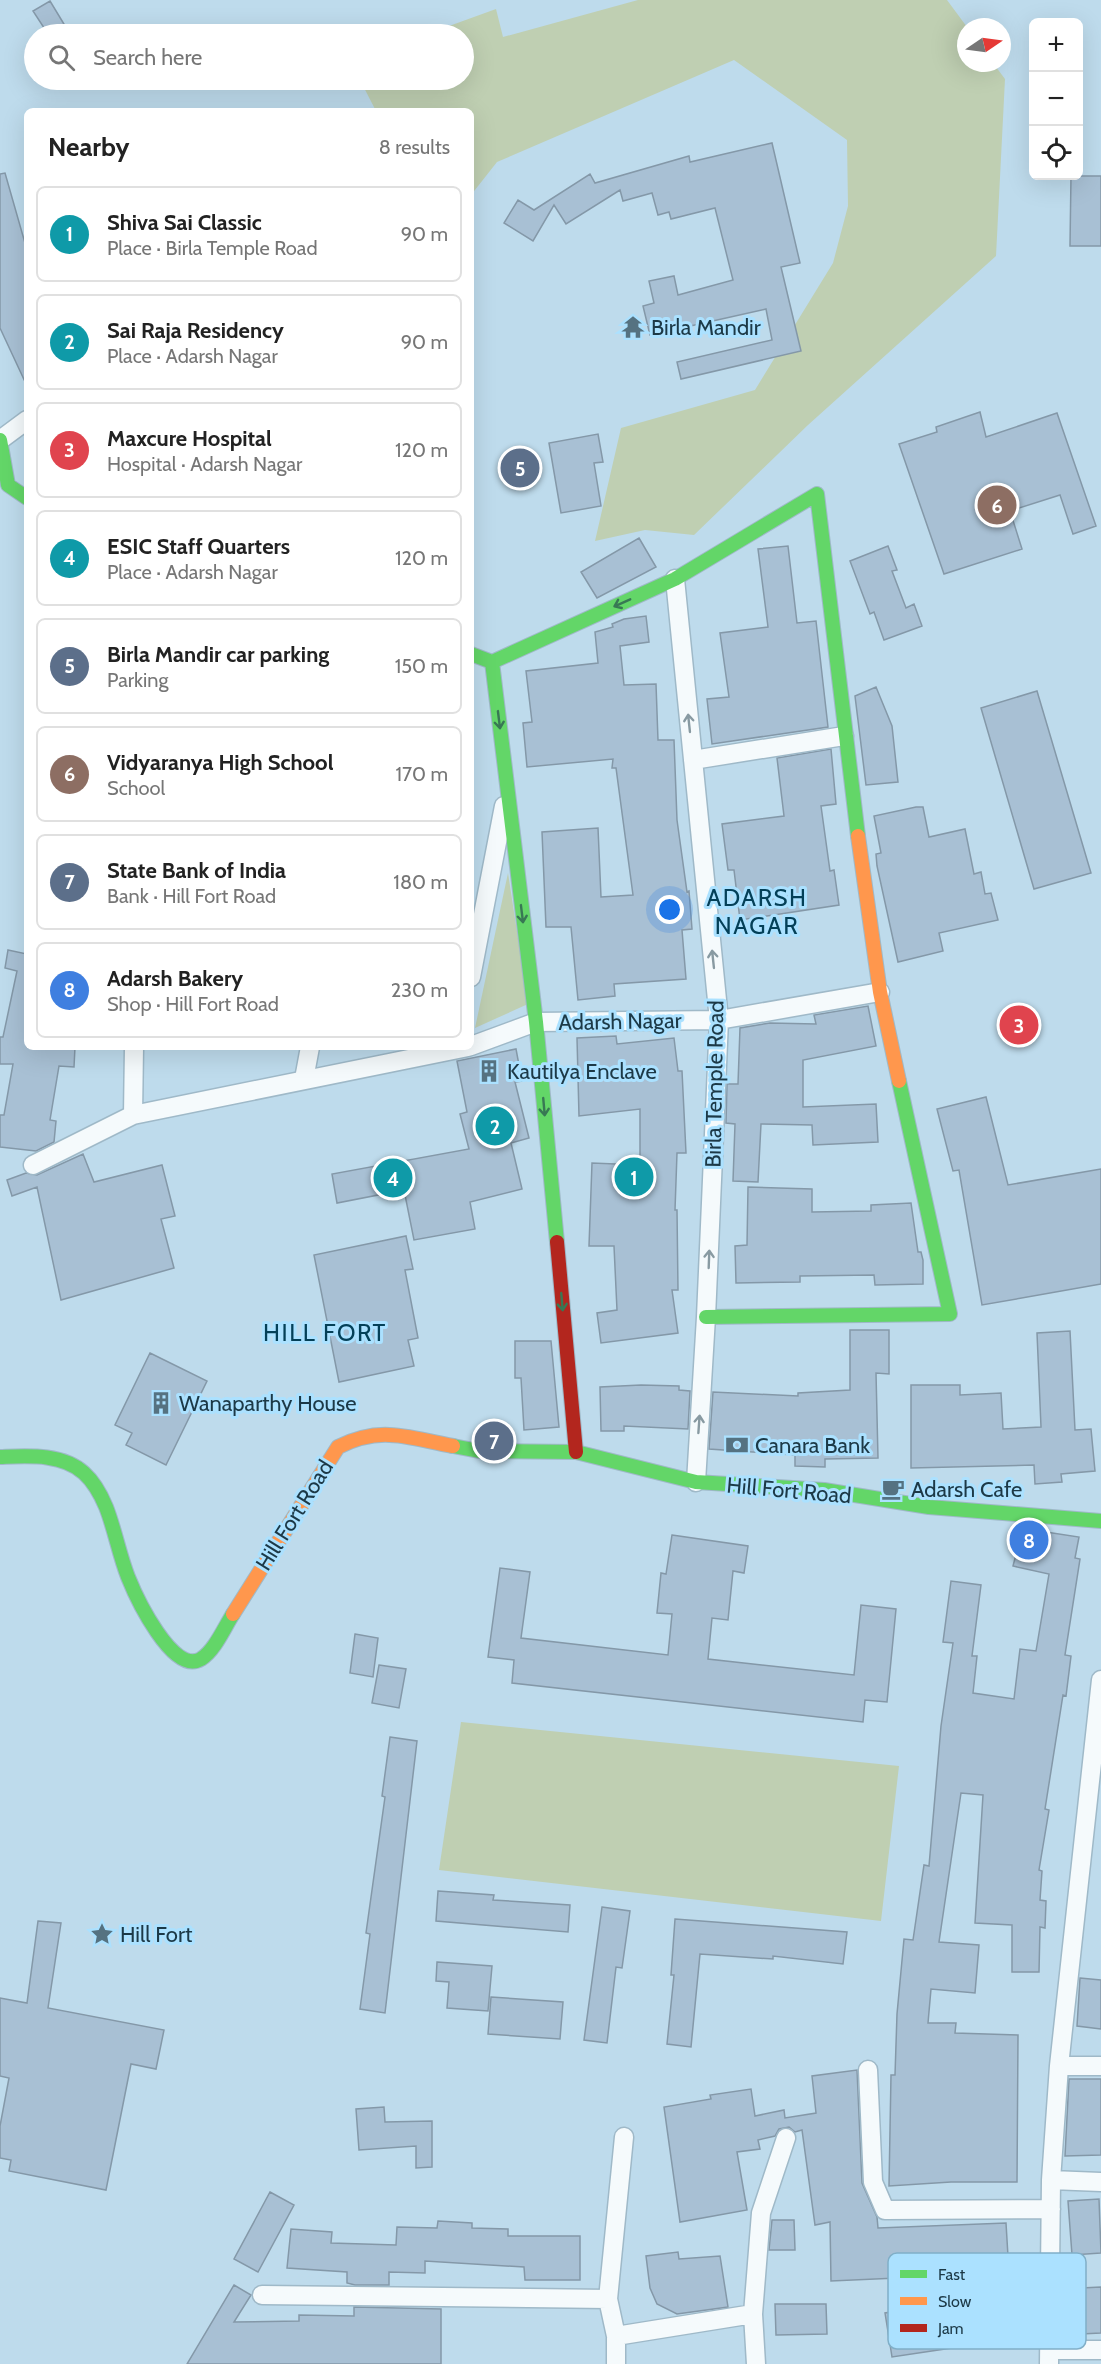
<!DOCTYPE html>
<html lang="en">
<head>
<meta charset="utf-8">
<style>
  :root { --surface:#fff; --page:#f2f2f2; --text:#222; --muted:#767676; --line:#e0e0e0; --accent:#0f766e }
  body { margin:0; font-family:Cabin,sans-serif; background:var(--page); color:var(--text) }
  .controls { position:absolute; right:18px; top:18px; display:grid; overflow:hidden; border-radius:9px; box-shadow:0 6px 24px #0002 }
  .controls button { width:54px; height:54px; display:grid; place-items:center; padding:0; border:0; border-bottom:2px solid var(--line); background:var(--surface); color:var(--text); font:30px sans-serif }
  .compass { position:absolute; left:957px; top:18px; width:54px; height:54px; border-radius:50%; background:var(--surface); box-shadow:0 6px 24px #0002; rotate:77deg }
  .you { position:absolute; left:670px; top:910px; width:21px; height:21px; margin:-15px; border:4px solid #fff; border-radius:50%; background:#1a73e8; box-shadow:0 0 0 9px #1a73e833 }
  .badge { display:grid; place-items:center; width:39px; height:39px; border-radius:50%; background:var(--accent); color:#fff; font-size:20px; font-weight:700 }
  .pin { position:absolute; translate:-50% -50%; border:3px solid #fff; box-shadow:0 2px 6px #0006 }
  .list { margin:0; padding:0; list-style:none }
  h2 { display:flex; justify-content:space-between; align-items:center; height:78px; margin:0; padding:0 24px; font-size:26px }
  h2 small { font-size:20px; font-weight:400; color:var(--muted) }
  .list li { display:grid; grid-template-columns:39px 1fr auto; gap:18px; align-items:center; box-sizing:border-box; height:96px; margin:0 12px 12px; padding:0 12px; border:2px solid var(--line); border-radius:9px }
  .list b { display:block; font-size:22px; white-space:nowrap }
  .list p { margin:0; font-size:20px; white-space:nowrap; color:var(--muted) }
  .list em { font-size:20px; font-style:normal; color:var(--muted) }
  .icon { flex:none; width:33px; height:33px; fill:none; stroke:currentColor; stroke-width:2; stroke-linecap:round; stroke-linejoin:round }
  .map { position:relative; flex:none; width:1101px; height:2364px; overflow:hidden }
  .search { position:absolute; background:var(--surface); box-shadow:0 6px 24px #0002; left:24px; top:24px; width:450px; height:66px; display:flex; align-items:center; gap:15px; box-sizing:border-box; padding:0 21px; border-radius:33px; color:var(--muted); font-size:22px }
  .panel { position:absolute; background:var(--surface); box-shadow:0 6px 24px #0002; left:24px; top:108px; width:450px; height:942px; border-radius:9px }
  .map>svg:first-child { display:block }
</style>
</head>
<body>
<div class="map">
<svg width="1101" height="2364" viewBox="0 0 1101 2364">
  <rect width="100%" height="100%" fill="#bedbec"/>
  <path fill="#bfcfb2" d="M638 0H947L967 27 966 63H993L1005 79 996 256 808 425 694 535 645 530 595 541 621 428 755 390 833 263 848 206 847 140 734 60 497 162 471 195V111H376L360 80H464V34H427L496 9 503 37Z
    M508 873 528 1004 475 1028Z
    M461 1722 899 1766 881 1921 439 1870Z"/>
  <path fill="#a8c0d4" stroke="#8498a8" stroke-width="1.5" d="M50 1 70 34H48L33 11Z
    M772 143 800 263 781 267 801 351 681 379 677 362 772 340 766 309 650 335 643 306 654 303 649 281 674 276 678 295 733 280 715 208 671 219 669 212 658 215 652 193 623 201 620 190 566 224 554 205 533 241 504 223 518 200 534 210 590 174 595 183 689 156 690 162Z
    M5 173 27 250V386L0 328V174Z
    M1071 176H1101V246H1070Z
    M980 412 986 437 1057 413 1096 526 1073 534 1060 495 1010 511 1022 549 944 574 899 444 937 432 936 427Z
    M598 434 603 462 594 463 601 506 561 513 549 443Z
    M639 538 656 567 597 598 581 572Z
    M788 546 797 623 816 621 828 727 712 744 707 699 729 697 720 633 768 627 758 549Z
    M888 546 897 570 892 571 906 608 914 604 922 626 884 640 874 612 870 614 850 561Z
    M646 616 649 642 620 646 624 685 656 684 658 740H674L677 820 687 892 689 891 692 929 682 930 686 979 614 984 615 996 578 1000 571 927H546L542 832 598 828 601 897 633 895 616 768H612L613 759 527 767 523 723 532 722 526 671 598 663 595 632 613 627 612 624 624 619Z
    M876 687 892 726 898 782 866 785 855 696Z
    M1037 691 1091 873 1034 889 981 708Z
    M831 749 836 804 821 806 830 871 834 870 839 905 740 920 734 870H728L722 824 784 816 777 758Z
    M916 807H923L929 837 965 829 974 874 981 872 985 894 991 893 998 920 939 933 943 951 898 962 877 866 876 854 881 853 874 816Z
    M8 950 27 954V1047H75L74 1067 59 1066 50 1120 56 1121 54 1142 36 1151 0 1147V1115H4L13 1064H0V1037H3L17 971 5 968Z
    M868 1006 876 1046 803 1060V1107L876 1104 878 1142 813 1145 812 1125 761 1124 758 1182 733 1181 735 1124 726 1123 727 1084H738L740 1028 770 1023 816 1024 814 1015Z
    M616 1036 617 1044 674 1038 678 1071H682L686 1153H677L675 1210H677L678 1290H672L678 1333 601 1343 597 1313 617 1310 614 1246H589L592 1163 640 1165V1109L579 1116 577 1038Z
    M516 1049 522 1081 515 1082 529 1138 511 1143 522 1189 470 1202 475 1229 414 1240 404 1190 337 1203 332 1174 469 1149 460 1114 467 1112 457 1061Z
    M986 1097 1008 1185 1101 1169V1284L982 1305 959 1170 953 1171 937 1109Z
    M83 1154 94 1182 162 1165 175 1216 161 1219 174 1268 61 1300 37 1187 12 1196 7 1180 26 1173 37 1175Z
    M748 1187 812 1189V1212L871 1211V1205L911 1203 918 1252H921L923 1260V1284L875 1285 874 1275 800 1276V1282L736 1283 735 1246 747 1245Z
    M406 1236 413 1269 405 1270 418 1338 408 1340 414 1366 339 1382 314 1255Z
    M850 1330H889V1374L876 1373 878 1458 825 1459V1467L795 1466V1455L709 1449 713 1392 798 1396V1393L850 1390Z
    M1070 1331 1075 1430 1091 1429 1095 1471 1061 1474 1062 1482 1035 1484 1034 1465 911 1468V1385H960V1395L1001 1393 1003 1429 1041 1427 1037 1333Z
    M515 1341H551L559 1427 524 1430 521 1378H515Z
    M150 1353 207 1381 166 1465 126 1445 132 1433 115 1425Z
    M641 1385 679 1386V1390L690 1391 688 1429 624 1426V1431H601L600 1387Z
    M1046 1532 1079 1537 1075 1558 1080 1559 1065 1655 1071 1656 1066 1696 1063 1695 1045 1809 1049 1810 1039 1870 1042 1871 1040 1900 1046 1901 1045 1928 1040 1927 1039 1972H1012V1925L975 1923 983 1795 961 1793 939 1942 979 1945 975 1993 931 1989 928 2023H956L955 2033 1018 2035 1017 2182H951L889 2186 891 2075H895L897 2014 904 1939 913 1940 924 1865 929 1866 941 1726 953 1643 943 1642 951 1581 981 1585 972 1656H977L973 1693 1014 1699 1020 1649 1036 1651 1049 1574 1013 1566 1018 1547 1043 1553Z
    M672 1535 748 1546 744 1573 733 1571 728 1620 712 1618 708 1659 854 1675 861 1605 896 1609 887 1702 865 1700 863 1722 512 1683 514 1660 488 1657 500 1568 530 1572 521 1638 668 1655 672 1614 657 1613 661 1573 666 1574Z
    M355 1634 378 1638 373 1677 350 1673Z
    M379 1665 406 1669 399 1708 372 1703Z
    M390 1737 417 1741 385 2013 360 2009 370 1934 366 1933 385 1797 382 1796Z
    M438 1891 494 1895 493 1900 570 1905 568 1932 436 1921Z
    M602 1907 630 1911 622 1968 616 1967 607 2043 584 2040Z
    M675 1919 847 1932 843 1964 773 1956V1959L700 1954 691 2047 667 2044 674 1975H671Z
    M38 1921 61 1923 48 2008 164 2030 156 2069 131 2064 106 2190 9 2171 11 2160 0 2158V2126L9 2078 0 2076V1998L27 2003Z
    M437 1962 492 1966 488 2011 447 2008 449 1982 436 1981Z
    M1080 1978 1101 1980V2029L1077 2026Z
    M491 1997 563 2002 560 2039 488 2034Z
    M857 2070 862 2183 877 2217 878 2228 1006 2223 1009 2273 831 2281 830 2222 815 2225 802 2130 795 2132 789 2127 779 2129 775 2136 758 2140 760 2149 737 2152 747 2210 680 2222 664 2107 711 2099 710 2095 751 2089 755 2116 784 2110 785 2118 816 2113 812 2076Z
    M1069 2079H1101V2155L1065 2156Z
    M384 2107 385 2122 432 2121V2167L416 2168V2146L359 2150 356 2109Z
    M270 2192 294 2205 258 2272 234 2259Z
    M1099 2199 1101 2253 1072 2255 1068 2201Z
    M772 2220H794L795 2250H769Z
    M438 2221 472 2223V2228L508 2229V2236H580V2280H525L524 2267 425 2261V2273L389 2272V2285H355L347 2283V2272L287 2268 291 2229 332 2232 331 2243 396 2245 397 2227 437 2228Z
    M678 2252 679 2259 720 2256 728 2307 677 2314 657 2304 650 2288 646 2256Z
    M234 2285 251 2295 234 2322 299 2321V2315L354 2316V2307L441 2309V2364H187Z
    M1101 2287V2333L1061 2335V2289Z
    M951 2303 958 2347 892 2357 885 2313Z
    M775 2304H826L827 2334 776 2335Z"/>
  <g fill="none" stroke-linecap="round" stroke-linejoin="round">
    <g stroke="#9fb9c8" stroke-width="21">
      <path id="street" d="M0 440 27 420
        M675 579 719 1020 706 1317 696 1482
        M693 760 844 736
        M471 977 504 806
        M471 1046 536 1022 719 1020 880 992
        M134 1047 133 1115 468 1047
        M304 1079 310 1047
        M33 1165 133 1115
        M1059 2066H1101
        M868 2070 873 2182 885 2210 1051 2209
        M1051 2180 1101 2182
        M262 2295 608 2299 616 2336 753 2314
        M608 2299 624 2137
        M616 2336V2364
        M1050 2350H1101
        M756 2364 753 2314 761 2213 786 2138
        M1049 2364 1051 2180 1059 2066 1101 1680"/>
    </g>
    <g stroke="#9fb9c8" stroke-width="16">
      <path id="fast" d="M0 440 8 485 27 498
        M471 654 492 662 675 579 817 494 858 836
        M492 662 536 1022 557 1242
        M706 1317 950 1314 899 1081
        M453 1446 479 1451 576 1452 696 1482 824 1490 929 1507 1101 1521
        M0 1457C27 1456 62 1453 84 1473 94 1482 101 1495 106 1507 115 1530 119 1554 128 1577 136 1597 173 1676 201 1659 215 1650 224 1628 233 1614"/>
    </g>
    <g stroke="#9fb9c8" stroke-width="16">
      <path id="slow" d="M858 836 880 992 899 1081
        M233 1614 338 1447C382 1425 408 1438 453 1446"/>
    </g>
    <g stroke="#9fb9c8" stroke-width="16">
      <path id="jam" d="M557 1242 576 1452"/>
    </g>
    <use href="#street" stroke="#f5fafc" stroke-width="18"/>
    <use href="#fast" stroke="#63d668" stroke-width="14"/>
    <use href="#slow" stroke="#ff974d" stroke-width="14"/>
    <use href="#jam" stroke="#b3261e" stroke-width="14"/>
  </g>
  <defs><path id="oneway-shaft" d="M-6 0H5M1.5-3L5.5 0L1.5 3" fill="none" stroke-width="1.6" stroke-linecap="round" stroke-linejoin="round" transform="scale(1.5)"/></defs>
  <g stroke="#387854">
    <use href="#oneway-shaft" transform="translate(622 603) rotate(156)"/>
    <use href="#oneway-shaft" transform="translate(499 720) rotate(83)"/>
    <use href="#oneway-shaft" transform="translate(522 914) rotate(83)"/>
    <use href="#oneway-shaft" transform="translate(544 1107) rotate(85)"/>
    <use href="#oneway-shaft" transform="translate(562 1302) rotate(85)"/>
  </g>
  <g stroke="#889aa2">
    <use href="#oneway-shaft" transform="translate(689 723) rotate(-96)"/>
    <use href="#oneway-shaft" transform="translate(713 959) rotate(-96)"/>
    <use href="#oneway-shaft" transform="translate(709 1259) rotate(-88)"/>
    <use href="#oneway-shaft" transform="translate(699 1424) rotate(-86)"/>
  </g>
  <defs>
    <g id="temple-bare" transform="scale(1.8)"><path d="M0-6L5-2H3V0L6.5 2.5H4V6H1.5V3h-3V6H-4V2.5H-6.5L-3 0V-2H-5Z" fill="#557281" stroke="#abe1ff" stroke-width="2.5" paint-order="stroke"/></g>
    <g id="building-bare" transform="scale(1.8)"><path d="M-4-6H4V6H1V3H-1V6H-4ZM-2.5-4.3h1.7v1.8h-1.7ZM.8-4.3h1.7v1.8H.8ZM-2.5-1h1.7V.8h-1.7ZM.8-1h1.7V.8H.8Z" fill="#557281" stroke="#abe1ff" stroke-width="2.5" paint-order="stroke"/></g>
    <g id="bank-bare" transform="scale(1.8)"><path d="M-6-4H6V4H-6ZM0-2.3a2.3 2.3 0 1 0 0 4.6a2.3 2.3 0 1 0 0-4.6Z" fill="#557281" stroke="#abe1ff" stroke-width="2.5" paint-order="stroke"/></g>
    <g id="cafe-bare" transform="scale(1.8)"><path d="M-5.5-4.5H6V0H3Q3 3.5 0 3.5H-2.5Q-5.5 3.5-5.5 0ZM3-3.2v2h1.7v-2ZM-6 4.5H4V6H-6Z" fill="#557281" stroke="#abe1ff" stroke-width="2.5" paint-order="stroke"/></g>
    <g id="sight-bare" transform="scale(1.8)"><path d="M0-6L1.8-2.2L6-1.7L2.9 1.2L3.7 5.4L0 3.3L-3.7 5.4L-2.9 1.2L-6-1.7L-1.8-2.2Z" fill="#557281" stroke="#abe1ff" stroke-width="2.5" paint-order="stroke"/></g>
  </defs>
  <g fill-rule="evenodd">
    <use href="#temple-bare" x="633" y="327"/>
    <use href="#building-bare" x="489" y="1071"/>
    <use href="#building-bare" x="161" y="1403"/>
    <use href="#bank-bare" x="737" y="1445"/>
    <use href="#cafe-bare" x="893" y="1489"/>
    <use href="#sight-bare" x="102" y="1934"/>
  </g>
  <g text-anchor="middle" stroke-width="6" stroke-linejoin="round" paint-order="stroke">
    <g font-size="22" fill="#1c3947" stroke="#abe1ff" text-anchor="start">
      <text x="651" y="335">Birla Mandir</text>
      <text x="507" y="1079">Kautilya Enclave</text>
      <text x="179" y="1411">Wanaparthy House</text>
      <text x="755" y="1453">Canara Bank</text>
      <text x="911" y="1497">Adarsh Cafe</text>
      <text x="120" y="1942">Hill Fort</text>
    </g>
    <g font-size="22" fill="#1c3947" stroke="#abe1ff">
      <text transform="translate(620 1021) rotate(-1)" y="8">Adarsh Nagar</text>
      <text transform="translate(714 1084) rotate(-89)" y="8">Birla Temple Road</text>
      <text transform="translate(789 1490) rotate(5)" y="8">Hill Fort Road</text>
      <text transform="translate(294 1515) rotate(-58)" y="8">Hill Fort Road</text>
    </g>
    <g font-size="24" letter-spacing="1.5" fill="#044058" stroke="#abe1ff">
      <text x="757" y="906">ADARSH<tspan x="757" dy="28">NAGAR</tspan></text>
      <text x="325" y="1341">HILL FORT</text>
    </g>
  </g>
  <rect x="888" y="2253" width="198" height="96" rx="9" fill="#abe1ff" stroke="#80afc8" stroke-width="1.5"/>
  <rect x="900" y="2270" width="27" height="8" fill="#63d668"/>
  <rect x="900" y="2297" width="27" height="8" fill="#ff974d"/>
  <rect x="900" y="2324" width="27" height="8" fill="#b3261e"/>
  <g font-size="16" fill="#1c3947">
    <text x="938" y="2280">Fast</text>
    <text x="938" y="2307">Slow</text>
    <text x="938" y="2334">Jam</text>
  </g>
</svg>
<div class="controls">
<button>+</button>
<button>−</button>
<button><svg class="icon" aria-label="locate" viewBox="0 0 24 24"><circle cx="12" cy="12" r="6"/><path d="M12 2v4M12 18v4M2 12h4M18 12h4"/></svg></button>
</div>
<svg class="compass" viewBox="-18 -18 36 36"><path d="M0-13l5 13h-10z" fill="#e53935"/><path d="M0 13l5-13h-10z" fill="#767676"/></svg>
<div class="you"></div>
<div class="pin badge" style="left:634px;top:1177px;background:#0f9aa8">1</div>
<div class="pin badge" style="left:495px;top:1126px;background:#0f9aa8">2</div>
<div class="pin badge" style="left:1019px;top:1025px;background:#e0444e">3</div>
<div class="pin badge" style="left:393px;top:1178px;background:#0f9aa8">4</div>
<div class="pin badge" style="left:520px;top:468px;background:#5c6f8a">5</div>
<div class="pin badge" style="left:997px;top:505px;background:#8d6e63">6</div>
<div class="pin badge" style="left:494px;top:1441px;background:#5c6f8a">7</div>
<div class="pin badge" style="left:1029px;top:1540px;background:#3f7fe0">8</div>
<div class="search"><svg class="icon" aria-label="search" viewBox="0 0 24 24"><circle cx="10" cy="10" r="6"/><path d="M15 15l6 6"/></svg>Search here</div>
<section class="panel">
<h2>Nearby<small>8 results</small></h2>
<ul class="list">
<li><span class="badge" style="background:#0f9aa8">1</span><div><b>Shiva Sai Classic</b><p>Place · Birla Temple Road</p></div><em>90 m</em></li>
<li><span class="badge" style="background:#0f9aa8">2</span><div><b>Sai Raja Residency</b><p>Place · Adarsh Nagar</p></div><em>90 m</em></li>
<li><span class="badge" style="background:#e0444e">3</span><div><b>Maxcure Hospital</b><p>Hospital · Adarsh Nagar</p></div><em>120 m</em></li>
<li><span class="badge" style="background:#0f9aa8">4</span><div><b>ESIC Staff Quarters</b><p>Place · Adarsh Nagar</p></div><em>120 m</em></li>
<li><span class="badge" style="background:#5c6f8a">5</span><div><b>Birla Mandir car parking</b><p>Parking</p></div><em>150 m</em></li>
<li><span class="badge" style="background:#8d6e63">6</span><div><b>Vidyaranya High School</b><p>School</p></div><em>170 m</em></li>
<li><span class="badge" style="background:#5c6f8a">7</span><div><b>State Bank of India</b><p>Bank · Hill Fort Road</p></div><em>180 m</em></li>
<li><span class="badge" style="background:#3f7fe0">8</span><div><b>Adarsh Bakery</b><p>Shop · Hill Fort Road</p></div><em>230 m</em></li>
</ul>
</section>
</div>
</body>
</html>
